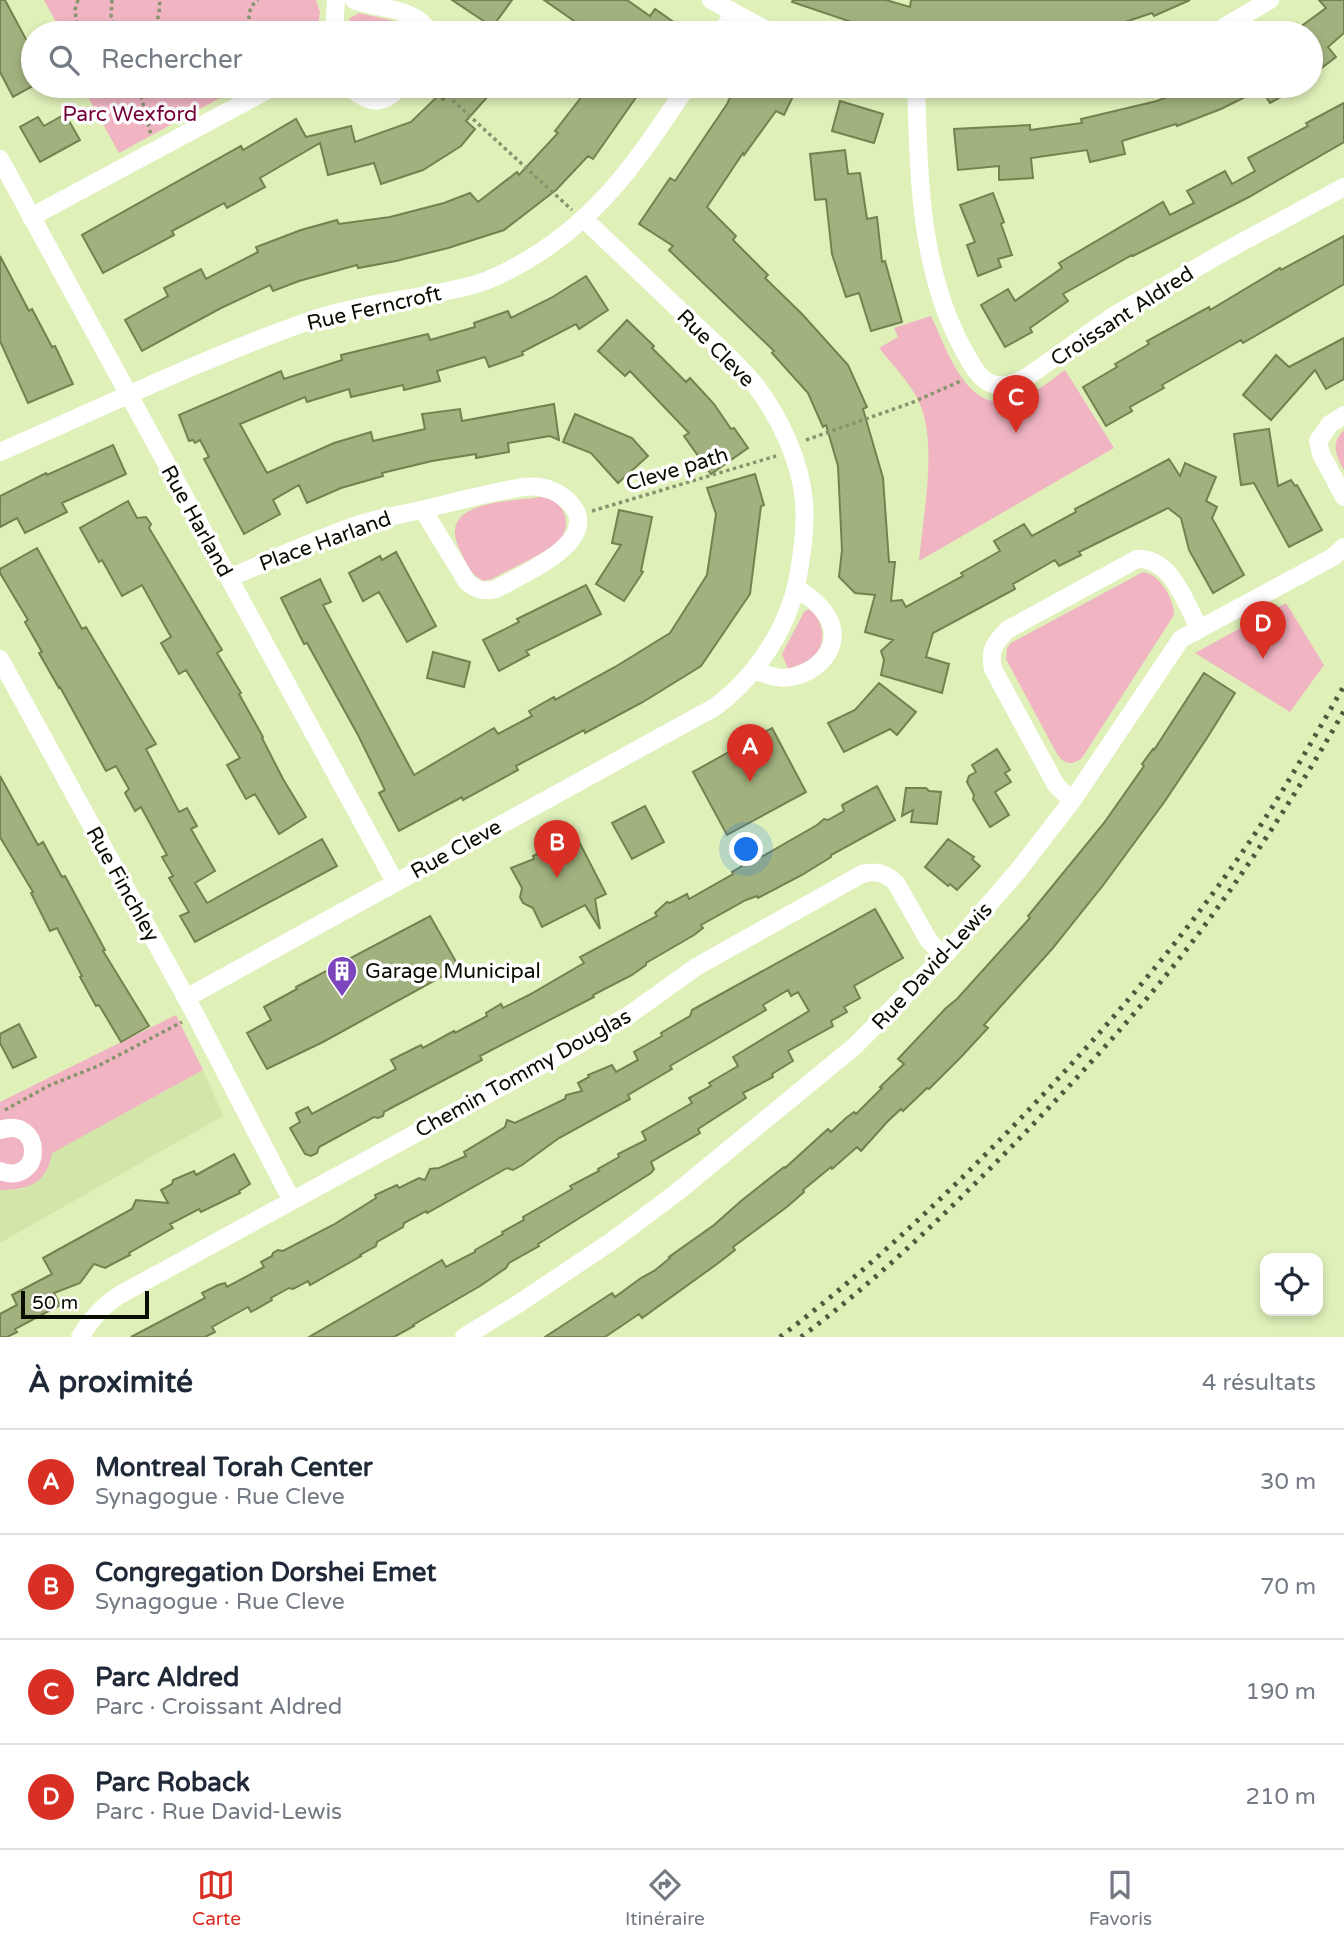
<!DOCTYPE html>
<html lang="fr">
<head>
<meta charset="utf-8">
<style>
  :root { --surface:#fff; --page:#f6f6f7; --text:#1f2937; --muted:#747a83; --line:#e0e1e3; --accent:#d93025 }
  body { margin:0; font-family:"Varela Round",sans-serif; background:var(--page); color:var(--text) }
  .controls { position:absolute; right:21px; bottom:21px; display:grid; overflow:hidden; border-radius:14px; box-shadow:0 4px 10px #0003 }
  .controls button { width:63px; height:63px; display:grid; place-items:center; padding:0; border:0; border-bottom:2px solid var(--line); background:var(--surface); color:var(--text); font:35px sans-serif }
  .scale { position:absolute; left:21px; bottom:18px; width:128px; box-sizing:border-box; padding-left:7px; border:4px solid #090e00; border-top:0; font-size:19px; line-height:24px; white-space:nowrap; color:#090e00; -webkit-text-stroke:5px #fff; paint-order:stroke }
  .you { position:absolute; left:747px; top:850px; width:24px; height:24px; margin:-18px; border:5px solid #fff; border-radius:50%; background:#1a73e8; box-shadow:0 0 0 10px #1a73e833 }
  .badge { display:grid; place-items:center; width:46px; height:46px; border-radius:50%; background:var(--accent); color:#fff; font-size:23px; font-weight:700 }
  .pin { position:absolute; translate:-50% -58px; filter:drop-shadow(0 2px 4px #0008) }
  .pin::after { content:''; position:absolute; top:37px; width:24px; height:21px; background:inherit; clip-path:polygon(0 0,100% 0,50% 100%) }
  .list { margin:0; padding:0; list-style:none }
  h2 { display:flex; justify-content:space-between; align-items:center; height:91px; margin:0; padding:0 28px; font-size:30px }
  h2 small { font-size:23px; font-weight:400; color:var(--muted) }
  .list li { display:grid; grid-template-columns:46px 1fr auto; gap:21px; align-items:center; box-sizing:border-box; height:105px; padding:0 28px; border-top:2px solid var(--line) }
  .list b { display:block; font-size:26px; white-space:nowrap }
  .list p { margin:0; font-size:23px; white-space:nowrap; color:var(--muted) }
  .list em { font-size:23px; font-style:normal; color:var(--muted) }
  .icon { flex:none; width:38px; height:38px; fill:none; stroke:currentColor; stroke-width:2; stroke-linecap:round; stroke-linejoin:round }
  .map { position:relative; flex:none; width:1344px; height:1337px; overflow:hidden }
  .search { position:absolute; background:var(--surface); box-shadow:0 4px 10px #0003; left:21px; right:21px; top:21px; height:77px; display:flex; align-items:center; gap:18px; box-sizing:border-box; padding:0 24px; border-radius:38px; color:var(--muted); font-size:26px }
  .sheet { height:511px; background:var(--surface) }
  nav { display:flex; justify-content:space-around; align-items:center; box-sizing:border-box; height:98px; border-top:2px solid var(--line); background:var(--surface); font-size:19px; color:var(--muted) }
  nav a { display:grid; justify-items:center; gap:4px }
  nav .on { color:var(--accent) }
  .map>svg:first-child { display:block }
</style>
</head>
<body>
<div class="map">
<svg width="1344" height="1337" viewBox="0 0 1344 1337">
  <rect width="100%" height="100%" fill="#dff0b9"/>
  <path fill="#d3e6a9" d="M203 1070 223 1116 0 1243V1190L23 1189 50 1161 51 1153Z"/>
  <path fill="#f0b4c3" d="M44 0H316L320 12 317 33H62Z
    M359 13 408 24 421 33H346L350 18Z
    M82 86H242L119 153Z
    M931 316C948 351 967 418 1020 399 1036 393 1051 380 1065 370L1114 448 919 561C923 518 934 462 925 420 920 392 896 369 879 348L898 337 894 328Z
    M1344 430V470C1336 455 1330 444 1344 430Z
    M541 497C550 498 558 502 563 511 568 521 567 533 558 541 545 554 509 569 492 579L484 581C471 576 467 564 461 552 433 500 509 502 541 497Z
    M1143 572C1160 574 1174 599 1174 615L1082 758C1072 766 1064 764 1057 754L1006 659 1007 648 1011 643Z
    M1286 603 1324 665 1290 712 1195 653Z
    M809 609C825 621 828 647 810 659 804 664 795 666 788 669L782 654 804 612Z
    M176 1015 203 1070 52 1153C47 1184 27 1190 0 1190V1102Z"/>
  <path fill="#a2b27e" stroke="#73824f" stroke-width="2" d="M0 0H5L29 45 33 43V86L13 97 0 72Z
    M452 0H512L488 33H485V22Z
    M544 0H627L650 16 655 9 689 33H599L582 22 580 25Z
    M793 0H886L910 7 911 0H1190L1154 16 1152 13 1101 30 1081 33H884L792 2Z
    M1319 0H1344V33L1328 47 1336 57 1311 76V33H1292L1326 8Z
    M456 86H497L466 121 475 129 461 146 423 170 381 184 374 163 328 175 320 143 260 178 265 187 227 208 224 203 172 231 174 235 103 273 82 235 241 146 243 150 296 119 306 137 351 126 355 142 411 122 439 95 443 100Z
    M590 86H644L593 159 588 156 556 190 504 230 448 248 396 261 358 268 357 265 299 281 273 291 270 285 221 308 142 351 125 320 168 296 164 288 201 269 206 279 258 252 256 247 301 230 337 220 339 224 390 217 444 203 470 193 478 202 517 172 519 175 558 133 555 131Z
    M736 86H798L784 115 776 111 744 155 743 153 707 207 736 236 733 240 768 275 765 278 802 314 848 365 867 407 863 409 883 478 889 562H895L891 601 902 600 906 607 963 576 961 573 1000 551 994 541 1024 524 1032 536 1076 512 1075 509 1169 459 1180 476 1185 463 1216 477 1206 501 1217 507 1212 518 1244 575 1213 593 1189 550 1181 518 1168 508 1079 552 1081 555 1059 566 1055 560 1013 584 1015 589 933 633 926 657 949 664 942 693 881 675 884 660 881 651 893 640 865 632 875 595 855 593 839 577 842 550 838 466 826 425 823 427 808 393 772 353 774 351 669 250 673 246 639 224 670 178 675 181 727 104Z
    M1194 86H1300L1270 103 1261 89 1221 109 1177 126 1176 124 1122 141 1125 154 1090 162 1087 150 1031 158 1033 178 999 180V166L958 170 954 129 1030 125V130L1082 123 1081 119 1157 101Z
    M840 101 883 114 874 143 832 131Z
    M1344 103V142L1249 197 1133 256 1132 255 1063 294 1068 301 1030 328 1032 332 1005 347 981 305 1008 289 1015 301 1062 268 1059 263 1163 202 1170 215 1194 203 1187 191 1225 171 1232 184 1255 171 1248 158 1308 126 1306 123Z
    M65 114 80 140 40 162 20 127 38 117 44 126Z
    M845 150 848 174 860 173 867 219 877 217 882 262 885 261 902 322 871 331 859 293 846 297 832 254 826 199 815 200 810 154Z
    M993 193 1004 222 1001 224 1012 255 998 259 1001 267 978 276 967 245 975 242 960 205Z
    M1344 236V284L1243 343 1241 340 1162 385 1164 388 1130 407 1132 411 1106 426 1083 387 1117 367 1115 364 1149 344 1147 341 1209 307 1210 310 1280 268 1281 270Z
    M0 256 29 311 32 309 52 347 55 346 73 384 28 403 0 341Z
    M586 276 608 310 579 329 576 324 522 352 523 355 489 367 485 357 437 371 440 381 404 390 403 385 351 397 349 389 307 402 305 397 240 424 267 473 334 443 371 432 373 441 425 429 422 414 460 409 462 421 554 404 559 440 550 436 508 443 509 452 476 458V454L432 461 382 473 383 476 341 488 307 503 299 485 273 500 280 514 244 534 204 459 209 457 200 440 195 443 193 440 189 441 179 415 281 371 284 379 342 360 341 355 428 334 430 340 475 327 474 323 508 311 511 318 551 298Z
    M627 320 654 346 652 348 686 382 690 378 714 404 731 429 734 428 748 448 711 474 684 436 689 433 630 371 625 376 598 351Z
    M1344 338V379L1326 389 1315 370 1271 420 1243 395 1276 355 1289 367Z
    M575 414 632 438 648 456 618 483 591 453 563 442Z
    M1269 429 1278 486 1291 480 1295 486 1297 485 1322 530 1289 547 1254 483 1241 485 1234 434Z
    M113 445 126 474 62 503 67 512 25 533 17 518 0 527V496L46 473 47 475Z
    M755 474 764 505 761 506 750 594 701 666 643 702 585 733 584 730 516 766 518 770 463 800 462 797 399 831 379 793 385 790 358 735 307 643 304 644 281 598 320 579 331 602 323 605 414 775 494 728 498 734 532 716 529 711 554 697 555 700 615 667 670 633 707 575 716 514 707 488Z
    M128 501 137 518 146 517 151 524 149 528 222 650 217 653 241 693 239 694 263 737 262 738 283 779 306 817 279 834 255 794 246 799 227 765 240 758 186 670 179 674 161 643 171 637 142 585 122 596 102 560 99 562 80 528Z
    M619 510 652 517 641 571 643 572 624 601 596 584 621 545 612 543Z
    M37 548 82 629 86 627 156 744 146 749 179 812 187 808 197 826 191 829 215 871 195 883 207 903 322 839 337 866 195 942 180 916 189 912 169 878 173 876 162 857 167 855 141 807 135 811 125 793 129 789 116 766 106 771 60 687 59 688 39 653 42 652 25 622 28 620 0 573V569Z
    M396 552 436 626 407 642 379 592 363 601 349 573 380 556 382 560Z
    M586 585 601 614 526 651 529 655 499 671 483 640 519 622 517 619Z
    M433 652 470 662 464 687 427 678Z
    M1204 673 1235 693 1207 738 1165 801 1104 884 1052 949 984 1025 988 1028 961 1057 929 1089 927 1088 903 1111 901 1109 888 1121 861 1151 857 1147 832 1169 831 1167 803 1190 804 1192 788 1206 733 1247 735 1250 717 1264 642 1318 639 1314 605 1337H545L612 1293 615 1297 641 1278 654 1271 670 1258 669 1257 714 1225 741 1201 784 1167 785 1168 828 1129 831 1132 846 1118 854 1112 856 1114 882 1088 880 1087 904 1064 898 1059 946 1008 957 999 1030 918 1028 916 1104 823 1144 766 1142 764 1153 749 1154 750Z
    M879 683 916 712 897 735 890 729 844 752 828 723 855 710Z
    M772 728 806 792 727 835 693 772Z
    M997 749 1010 770 1005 773 1011 782 995 792 1009 815 990 827 973 799 974 795 967 782 969 776 976 772 972 765Z
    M0 776 38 845 43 842 62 877 65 876 105 950 103 951 149 1026 121 1042 99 1005 96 1006 80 977 82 976 57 928 50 931 31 893 33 892 0 837Z
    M877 786 895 820 831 855V857L802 875 758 898 757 896 746 900 701 925 703 928 694 935 646 963V965L632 975 593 995 594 997 480 1056 482 1060 393 1107 384 1112 383 1116 378 1118 374 1117 319 1147 317 1153 311 1156 305 1154 290 1128 300 1122 296 1113 308 1107 312 1114 396 1069 391 1060 421 1045 423 1048 454 1031 455 1033 487 1016 486 1013 501 1004 503 1008 529 995 584 963 580 957 657 916 655 913 667 902 670 903 687 894 689 899 733 874 732 872 742 866 744 862 763 856 817 825 824 819 828 820 844 811 842 805Z
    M906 788H926L929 791 941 792 937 824 911 822 913 810 902 816Z
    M645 806 664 842 632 859 612 823Z
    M575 834 606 894 595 899 600 929 585 905 542 927 533 908 523 903 520 897 522 888 511 868 534 859 533 856Z
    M948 839 974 857 972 859 980 866 957 890 950 884 948 886 925 867Z
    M875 909 903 958 854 986 860 998 844 1007 847 1012 831 1021 833 1026 788 1051 793 1061 772 1074 773 1077 743 1093 746 1098 698 1129 700 1133 651 1162 654 1169 651 1173 538 1244 539 1246 509 1263 506 1268 480 1286 413 1325 414 1326 394 1337H309L442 1260 446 1267 475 1252V1250L503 1234 502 1232 524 1220 523 1217 572 1189 570 1186 599 1171 598 1169 619 1157 618 1154 646 1140 642 1132 692 1103 689 1098 711 1086 709 1083 738 1066 733 1057 809 1011 798 992 791 996 788 990 763 1005 766 1010 670 1066 672 1069 628 1095 630 1099 559 1138 522 1165 513 1170 507 1168 427 1213 426 1211 404 1223 403 1227 377 1242 376 1246 360 1255 361 1256 310 1285 308 1281 293 1289 289 1288 271 1298 272 1300 251 1312 248 1307 212 1327 215 1332 205 1337H131L205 1298 202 1293 218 1285 225 1283 227 1287 264 1267 261 1262 272 1256 273 1253 278 1250 283 1251 333 1225 376 1198 375 1195 397 1185 399 1188 419 1178 425 1180 430 1169 439 1168 466 1156 464 1152 505 1127 507 1120 515 1123 565 1099 566 1095 582 1091 578 1083 589 1077 588 1075 612 1065 616 1072 638 1060 634 1052 662 1036 661 1033 690 1016 692 1010Z
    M430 916 459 967 323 1042 267 1069 247 1033 271 1020 264 1007 297 989 296 987Z
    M19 1024 36 1057 13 1068 0 1043V1034Z
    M234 1154 250 1184 239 1191 240 1193 201 1212 199 1209 170 1224 173 1228 129 1253 130 1255 118 1261 105 1268 94 1264 80 1283 54 1293 60 1305 15 1329 17 1332 7 1337H0V1314L17 1305 12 1295 52 1274 43 1258 132 1209 136 1200 168 1203 161 1190 172 1184 173 1180 194 1171 196 1175Z"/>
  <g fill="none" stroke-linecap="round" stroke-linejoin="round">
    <path stroke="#88946e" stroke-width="3.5" stroke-dasharray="3.5 3.5" stroke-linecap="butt" d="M78 0 75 10 78 33
      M112 0 111 16 116 33
      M158 33C154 21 162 11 159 0
      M250 33C249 21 246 8 258 0
      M120 86C141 101 151 99 171 86
      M437 86 572 210
      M141 96 151 135
      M806 440 911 403 963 380
      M592 511 776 456
      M5 1110 48 1086 98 1066 182 1022"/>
    <path stroke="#fff" stroke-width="18" d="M354 0C380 10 416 7 430 33
      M711 0 772 33
      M334 33 336 0
      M721 33 734 13
      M1214 33 1270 0
      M348 86C369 104 381 107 401 86
      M916 86C919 174 919 267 962 347 979 379 990 397 1027 377L1113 316 1231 248 1344 187
      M0 159 395 882
      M31 217 275 86
      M1344 415 1330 424 1318 441 1321 454 1344 497
      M0 452C101 408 202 359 306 322 357 304 409 300 461 288 486 283 507 272 529 259 601 216 642 155 687 86
      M229 578C271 560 314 540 357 525 380 517 402 515 425 509 458 501 491 492 524 487 541 485 556 490 568 501 608 540 520 575 496 589 483 592 477 590 467 582L423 510
      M0 659 195 1014 292 1201
      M755 670C762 673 769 676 776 677 803 682 838 658 832 628 828 610 810 597 797 588
      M1072 801 1056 785 993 669C989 650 994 644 1007 630L1137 559C1171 557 1185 602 1199 628
      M186 998 715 707C758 675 791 624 799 571 803 548 806 525 804 502 801 462 780 418 756 386 736 361 711 340 688 318 653 285 619 252 584 219
      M0 1130C44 1115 44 1187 0 1171
      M80 1337C92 1318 104 1304 123 1293L578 1045 629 1015 696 967 862 874C876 870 886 873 896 883L929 941 944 956
      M464 1337 518 1304 612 1241 676 1193 855 1046 944 956 1017 872 1072 801 1181 639 1333 557 1344 547"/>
    <path stroke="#50593d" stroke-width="5" stroke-dasharray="3.5 7" stroke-linecap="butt" d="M780 1337C867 1271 946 1196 1022 1117 1104 1031 1181 942 1248 844 1283 793 1313 739 1344 686
      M801 1337C880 1278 952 1208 1021 1137 1083 1072 1145 1005 1199 933 1252 862 1300 788 1344 711"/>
  </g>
  <defs>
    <g id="building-pin" transform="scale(1.575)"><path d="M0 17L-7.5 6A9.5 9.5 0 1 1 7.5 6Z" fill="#7d45bc" stroke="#fff"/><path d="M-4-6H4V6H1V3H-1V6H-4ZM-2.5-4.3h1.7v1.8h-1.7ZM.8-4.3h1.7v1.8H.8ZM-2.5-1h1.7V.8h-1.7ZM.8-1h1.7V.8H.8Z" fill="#fff"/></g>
  </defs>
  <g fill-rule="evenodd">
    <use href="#building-pin" x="342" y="971"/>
  </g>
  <g text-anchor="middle" stroke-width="7" stroke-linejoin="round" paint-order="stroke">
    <g font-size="21" fill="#740037" stroke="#fff">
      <text x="130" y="121">Parc Wexford</text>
    </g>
    <g font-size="21" fill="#090e00" stroke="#fff">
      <text transform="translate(374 308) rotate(-13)" y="7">Rue Ferncroft</text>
      <text transform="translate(1122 316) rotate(-33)" y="7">Croissant Aldred</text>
      <text transform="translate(716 348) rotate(45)" y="7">Rue Cleve</text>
      <text transform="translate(677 469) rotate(-17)" y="7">Cleve path</text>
      <text transform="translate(197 521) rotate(61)" y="7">Rue Harland</text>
      <text transform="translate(325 541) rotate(-20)" y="7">Place Harland</text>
      <text transform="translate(456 849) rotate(-29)" y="7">Rue Cleve</text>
      <text transform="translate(123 884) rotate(61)" y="7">Rue Finchley</text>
      <text transform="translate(932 966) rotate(-47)" y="7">Rue David-Lewis</text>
      <text transform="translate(523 1073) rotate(-29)" y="7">Chemin Tommy Douglas</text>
    </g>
    <g font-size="21" fill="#090e00" stroke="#fff" text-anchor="start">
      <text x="365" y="978">Garage Municipal</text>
    </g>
  </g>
</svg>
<div class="controls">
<button><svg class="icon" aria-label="locate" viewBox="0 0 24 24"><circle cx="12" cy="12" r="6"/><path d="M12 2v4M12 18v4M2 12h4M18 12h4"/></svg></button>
</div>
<div class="scale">50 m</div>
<div class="you"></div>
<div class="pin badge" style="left:750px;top:782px">A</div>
<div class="pin badge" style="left:557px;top:878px">B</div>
<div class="pin badge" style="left:1016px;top:433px">C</div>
<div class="pin badge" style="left:1263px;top:659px">D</div>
<div class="search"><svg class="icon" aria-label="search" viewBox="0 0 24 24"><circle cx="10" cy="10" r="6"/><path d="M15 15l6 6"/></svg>Rechercher</div>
</div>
<section class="sheet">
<h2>À proximité<small>4 résultats</small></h2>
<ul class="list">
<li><span class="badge">A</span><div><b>Montreal Torah Center</b><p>Synagogue · Rue Cleve</p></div><em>30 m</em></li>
<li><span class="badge">B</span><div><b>Congregation Dorshei Emet</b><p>Synagogue · Rue Cleve</p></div><em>70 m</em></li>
<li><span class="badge">C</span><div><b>Parc Aldred</b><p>Parc · Croissant Aldred</p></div><em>190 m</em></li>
<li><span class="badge">D</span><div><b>Parc Roback</b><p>Parc · Rue David-Lewis</p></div><em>210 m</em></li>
</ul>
</section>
<nav>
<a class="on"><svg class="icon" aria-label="map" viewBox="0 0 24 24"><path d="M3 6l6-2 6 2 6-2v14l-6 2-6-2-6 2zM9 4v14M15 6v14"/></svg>Carte</a>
<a><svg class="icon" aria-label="directions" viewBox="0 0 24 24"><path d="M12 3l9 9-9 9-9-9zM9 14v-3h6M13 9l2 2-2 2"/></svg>Itinéraire</a>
<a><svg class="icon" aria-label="saved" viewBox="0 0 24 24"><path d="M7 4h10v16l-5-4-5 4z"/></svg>Favoris</a>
</nav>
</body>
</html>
